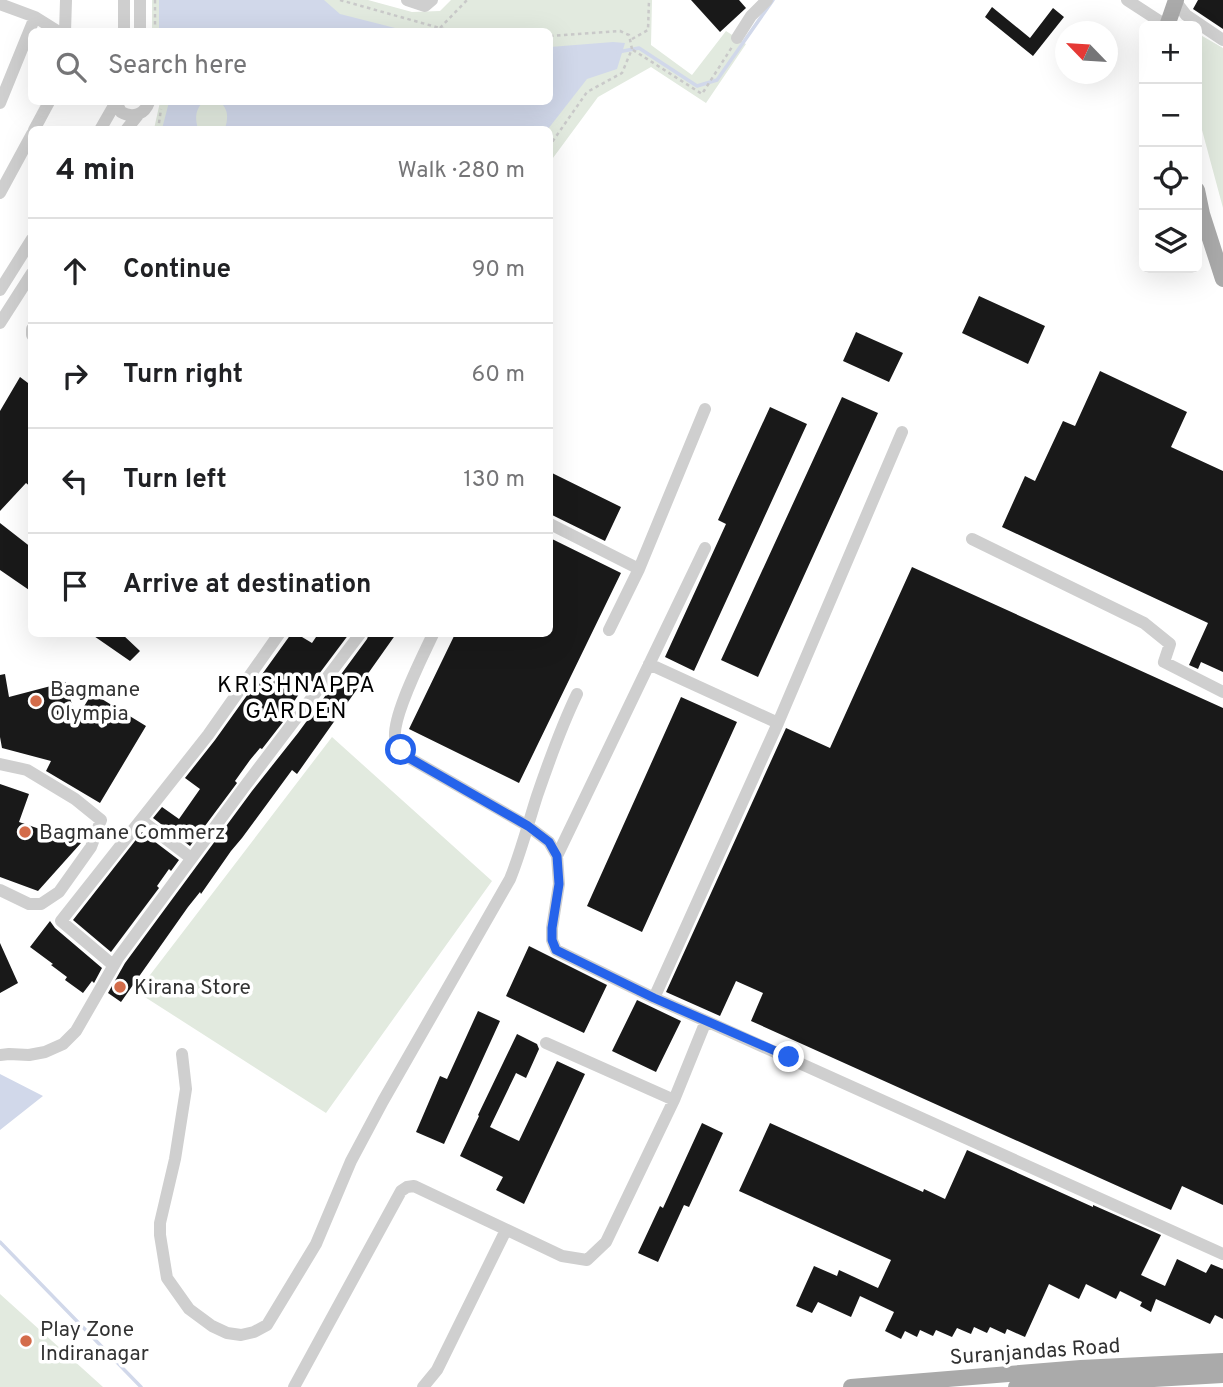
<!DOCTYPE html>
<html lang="en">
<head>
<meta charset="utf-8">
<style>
  :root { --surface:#fff; --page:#f6f6f6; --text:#202124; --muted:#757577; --line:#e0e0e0 }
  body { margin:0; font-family:Overpass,sans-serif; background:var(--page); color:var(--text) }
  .controls { position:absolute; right:21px; top:21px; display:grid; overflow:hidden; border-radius:10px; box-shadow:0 7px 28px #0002 }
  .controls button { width:63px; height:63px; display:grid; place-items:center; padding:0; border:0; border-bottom:2px solid var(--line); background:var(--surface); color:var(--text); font:35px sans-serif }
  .compass { position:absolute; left:1055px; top:21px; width:63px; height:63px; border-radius:50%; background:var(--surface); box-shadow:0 7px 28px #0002; rotate:295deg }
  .stop { position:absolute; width:21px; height:21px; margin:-16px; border:5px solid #2563eb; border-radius:50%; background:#fff }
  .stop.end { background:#2563eb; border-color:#fff; box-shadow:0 2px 7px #0008 }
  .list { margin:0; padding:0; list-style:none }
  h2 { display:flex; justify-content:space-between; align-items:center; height:91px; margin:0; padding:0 28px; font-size:30px }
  h2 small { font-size:23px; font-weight:400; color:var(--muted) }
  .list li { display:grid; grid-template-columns:46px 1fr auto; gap:21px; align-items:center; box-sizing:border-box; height:105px; padding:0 28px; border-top:2px solid var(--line) }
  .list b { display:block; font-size:26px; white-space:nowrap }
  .list em { font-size:23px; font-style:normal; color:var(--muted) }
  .icon { flex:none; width:38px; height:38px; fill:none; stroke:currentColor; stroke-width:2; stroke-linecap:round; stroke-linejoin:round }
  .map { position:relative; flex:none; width:1223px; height:1387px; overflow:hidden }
  .search { position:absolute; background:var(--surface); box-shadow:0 7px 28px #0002; left:28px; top:28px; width:525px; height:77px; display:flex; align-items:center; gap:18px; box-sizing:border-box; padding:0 24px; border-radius:10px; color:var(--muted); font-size:26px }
  .panel { position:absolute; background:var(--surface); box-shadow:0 7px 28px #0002; left:28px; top:126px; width:525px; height:511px; border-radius:10px }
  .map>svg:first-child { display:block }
</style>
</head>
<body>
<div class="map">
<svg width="1223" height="1387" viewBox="0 0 1223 1387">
  <rect width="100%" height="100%" fill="#fff"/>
  <path fill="#e2eadf" d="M152 0H368L412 12 440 11 451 0H652L651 45 692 75 726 31 746 44 706 103 651 67 598 97 550 162V130L154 129 160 102H550V32L152 31Z
    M1197 33 1223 48V208L1202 130 1197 98Z
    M332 737 492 881 326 1113 137 992Z
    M0 1294 103 1387H0Z"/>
  <path fill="#d1d8ea" d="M159 0H324L340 14 407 31H159Z
    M613 42 625 43 617 69 587 79 548 129H225C228 118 229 110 220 102H550V47Z
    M169 102H203C195 110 195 119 198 129H162Z
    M0 1074 43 1096 0 1130Z"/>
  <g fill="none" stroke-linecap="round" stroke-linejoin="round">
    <path stroke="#d1d8ea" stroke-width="3.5" d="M618 52 639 48 697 86 717 80 773 0
      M0 1242 141 1387"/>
  </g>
  <path fill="#191919" d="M691 0H739L746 8 720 32Z
    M1198 0H1223V29L1193 9Z
    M992 7 1030 38 1053 8 1064 17 1033 56 985 17Z
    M979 296 1045 326 1028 364 962 333Z
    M856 332 903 353 889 382 843 361Z
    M1100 371 1187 412 1171 447 1223 471V672L1201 662 1198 669 1189 665 1208 623 1002 527 1025 476 1035 481 1063 421 1075 426Z
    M20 377 32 386V488L26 483 0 511V411Z
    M842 397 878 413 758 677 721 660Z
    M770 407 807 424 694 671 665 657 726 524 718 520Z
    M550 472 621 507 605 541 550 514Z
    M0 523 32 548V592L0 570Z
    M550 538 621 573 519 783 409 729 455 634H550Z
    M912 567 1223 708V1205L1182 1186 1171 1210 751 1021 763 993 736 981 720 1016 666 992 786 728 830 748Z
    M91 634H122L140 651 130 661Z
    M291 634H297L312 643 318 634H349L313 682 309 679 281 721 283 722 262 749 260 748 250 760 235 781 237 783 190 846 153 818 162 807 179 819 200 789 185 778 215 740Z
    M369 634H396L297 774 292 770 242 838 231 851 201 894 200 892 188 907 121 1002 108 993 125 963 252 791 298 733 367 639Z
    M5 674 9 697 66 682 76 720 92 693 146 726 100 803 46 771 51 761 2 748 0 737V675Z
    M681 697 737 722 642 932 587 906Z
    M0 784 29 794 19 822 81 843 38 891 0 877Z
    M142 832 179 860 171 871 169 869 157 886 159 888 111 952 73 920Z
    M50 921 55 928 102 968 94 983 92 981 83 993 65 980 67 977 51 965 53 964 30 947Z
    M0 943 18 983 0 993Z
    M529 946 607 985 584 1033 506 996Z
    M637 1000 681 1021 656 1072 612 1051Z
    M478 1011 500 1021 444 1144 416 1132 440 1076 447 1079Z
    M517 1034 537 1044 539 1049 526 1078 516 1073 490 1127 519 1141 557 1061 585 1074 524 1204 496 1190 503 1177 460 1156 479 1116 478 1115Z
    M702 1123 723 1133 689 1207 684 1205 658 1262 638 1253 660 1206 663 1208Z
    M770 1123 923 1192 924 1189 945 1199 967 1150 1093 1207V1205L1161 1235 1141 1275 1165 1286 1177 1259 1206 1273 1211 1264 1223 1269V1319L1215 1315 1210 1324 1156 1299 1151 1312 1140 1306 1142 1302 1120 1291 1116 1299 1086 1284 1079 1299 1049 1284 1025 1337 1007 1329 1005 1334 990 1327 987 1333 974 1327 971 1334 957 1328 952 1337 936 1330 933 1336 920 1330 917 1337 905 1331 901 1339 885 1331 894 1312 860 1296 851 1317 818 1302 812 1313 796 1306 814 1266 837 1276 839 1270 878 1288 891 1260 739 1191Z"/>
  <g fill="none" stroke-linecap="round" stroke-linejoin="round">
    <path stroke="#c9c9c9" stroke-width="2.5" stroke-dasharray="3.5 3.5" stroke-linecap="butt" d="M155 0V32
      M340 0 454 32
      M440 28 467 0
      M550 36 620 31 629 35 632 49 622 73 587 92 550 145
      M632 39 648 30 649 0
      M633 50 702 94 732 47
      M158 130 161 109"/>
    <path stroke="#cfcfcf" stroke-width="12" d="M124 0V32
      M140 0V32
      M407 0 425 6 432 0
      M1127 0 1167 26
      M1176 2 1186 15 1223 40
      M0 4 35 17 59 32
      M65 32 66 0
      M737 38 751 16 767 0
      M116 102 121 112C133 119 145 114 149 102
      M0 103 35 17
      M34 130 49 102
      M100 130 116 102
      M126 130 138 115
      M0 193 32 134
      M0 290 32 239
      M0 323 32 273
      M32 329V335
      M550 524 639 569
      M972 539 1144 623 1170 644 1164 662 1223 692
      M609 630 639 569 705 409
      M433 634C424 654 388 723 396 742 399 749 405 754 411 759L528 826 549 842 557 856 559 884 552 928V940L556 950 654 998 706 1021 674 1100
      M649 664 778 723 902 432
      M0 764 27 770 75 799 101 820 91 847 59 892 41 904H29L0 890
      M141 820 191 858
      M557 856 705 548
      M113 965 61 921 208 735 279 634
      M654 998 778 723
      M706 1021 1223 1254
      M182 1054 186 1089 175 1159 160 1223V1235L167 1278 189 1309 212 1326 227 1333 241 1335 254 1332 267 1325 316 1244 351 1161 383 1101 510 879C521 852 528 824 537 796 549 761 561 727 577 694
      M0 1055 9 1054 29 1055 45 1052 63 1044 76 1031 118 958 245 786 360 634
      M294 1387 401 1191 407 1187 414 1186 562 1256 587 1260 606 1242 674 1100 546 1043
      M423 1387 437 1370 506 1230"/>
    <path stroke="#aaa" stroke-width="16" d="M1167 26 1176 0
      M1197 190 1202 214 1223 279
      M851 1387 1081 1368 1223 1361
      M1016 1387 1223 1375"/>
  </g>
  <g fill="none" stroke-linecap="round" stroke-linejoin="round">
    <path stroke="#2563eb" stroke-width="9" d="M401 750 411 759 528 826 549 842 557 856 559 884 552 928V940L556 950 654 998 789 1057"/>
  </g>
  <g fill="#d36c4a" stroke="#fff" stroke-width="2.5">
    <circle cx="36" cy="701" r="7"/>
    <circle cx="25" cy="832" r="7"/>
    <circle cx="120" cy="987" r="7"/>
    <circle cx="26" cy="1341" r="7"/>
  </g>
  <g text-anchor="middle" stroke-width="7" stroke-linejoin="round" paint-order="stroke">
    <g font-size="21" fill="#323232" stroke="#fff" text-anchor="start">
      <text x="50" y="696">Bagmane<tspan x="50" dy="24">Olympia</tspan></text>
      <text x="39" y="839">Bagmane Commerz</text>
      <text x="134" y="994">Kirana Store</text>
      <text x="40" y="1336">Play Zone<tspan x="40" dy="24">Indiranagar</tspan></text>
    </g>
    <g font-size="21" fill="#323232" stroke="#fff">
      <text transform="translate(1035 1351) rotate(-4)" y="7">Suranjandas Road</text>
    </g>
    <g font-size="23" letter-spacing="2" fill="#000" stroke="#fff">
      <text x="297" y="692">KRISHNAPPA<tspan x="297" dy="26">GARDEN</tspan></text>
    </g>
  </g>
</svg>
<div class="controls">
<button>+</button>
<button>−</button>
<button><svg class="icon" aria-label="locate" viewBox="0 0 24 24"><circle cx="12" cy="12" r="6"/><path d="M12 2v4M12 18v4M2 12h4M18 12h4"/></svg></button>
<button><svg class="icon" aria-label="layers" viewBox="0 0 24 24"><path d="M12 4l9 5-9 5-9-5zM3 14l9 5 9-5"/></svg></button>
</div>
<svg class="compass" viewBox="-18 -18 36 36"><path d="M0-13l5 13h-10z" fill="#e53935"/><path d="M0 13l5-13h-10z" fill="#757577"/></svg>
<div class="stop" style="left:401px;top:750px"></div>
<div class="stop end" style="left:789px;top:1057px"></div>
<div class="search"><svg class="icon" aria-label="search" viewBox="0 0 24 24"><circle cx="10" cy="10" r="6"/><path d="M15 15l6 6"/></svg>Search here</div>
<section class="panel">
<h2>4 min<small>Walk · 280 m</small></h2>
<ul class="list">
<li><svg class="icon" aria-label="ahead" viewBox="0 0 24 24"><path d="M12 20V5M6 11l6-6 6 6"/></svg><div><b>Continue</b></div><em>90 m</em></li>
<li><svg class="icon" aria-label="right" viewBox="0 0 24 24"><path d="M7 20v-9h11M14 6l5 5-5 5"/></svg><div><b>Turn right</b></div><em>60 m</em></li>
<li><svg class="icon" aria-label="left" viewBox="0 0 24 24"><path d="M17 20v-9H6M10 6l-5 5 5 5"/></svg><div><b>Turn left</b></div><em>130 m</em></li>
<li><svg class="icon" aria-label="arrive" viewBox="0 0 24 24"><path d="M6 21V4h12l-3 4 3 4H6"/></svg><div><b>Arrive at destination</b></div></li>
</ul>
</section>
</div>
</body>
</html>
